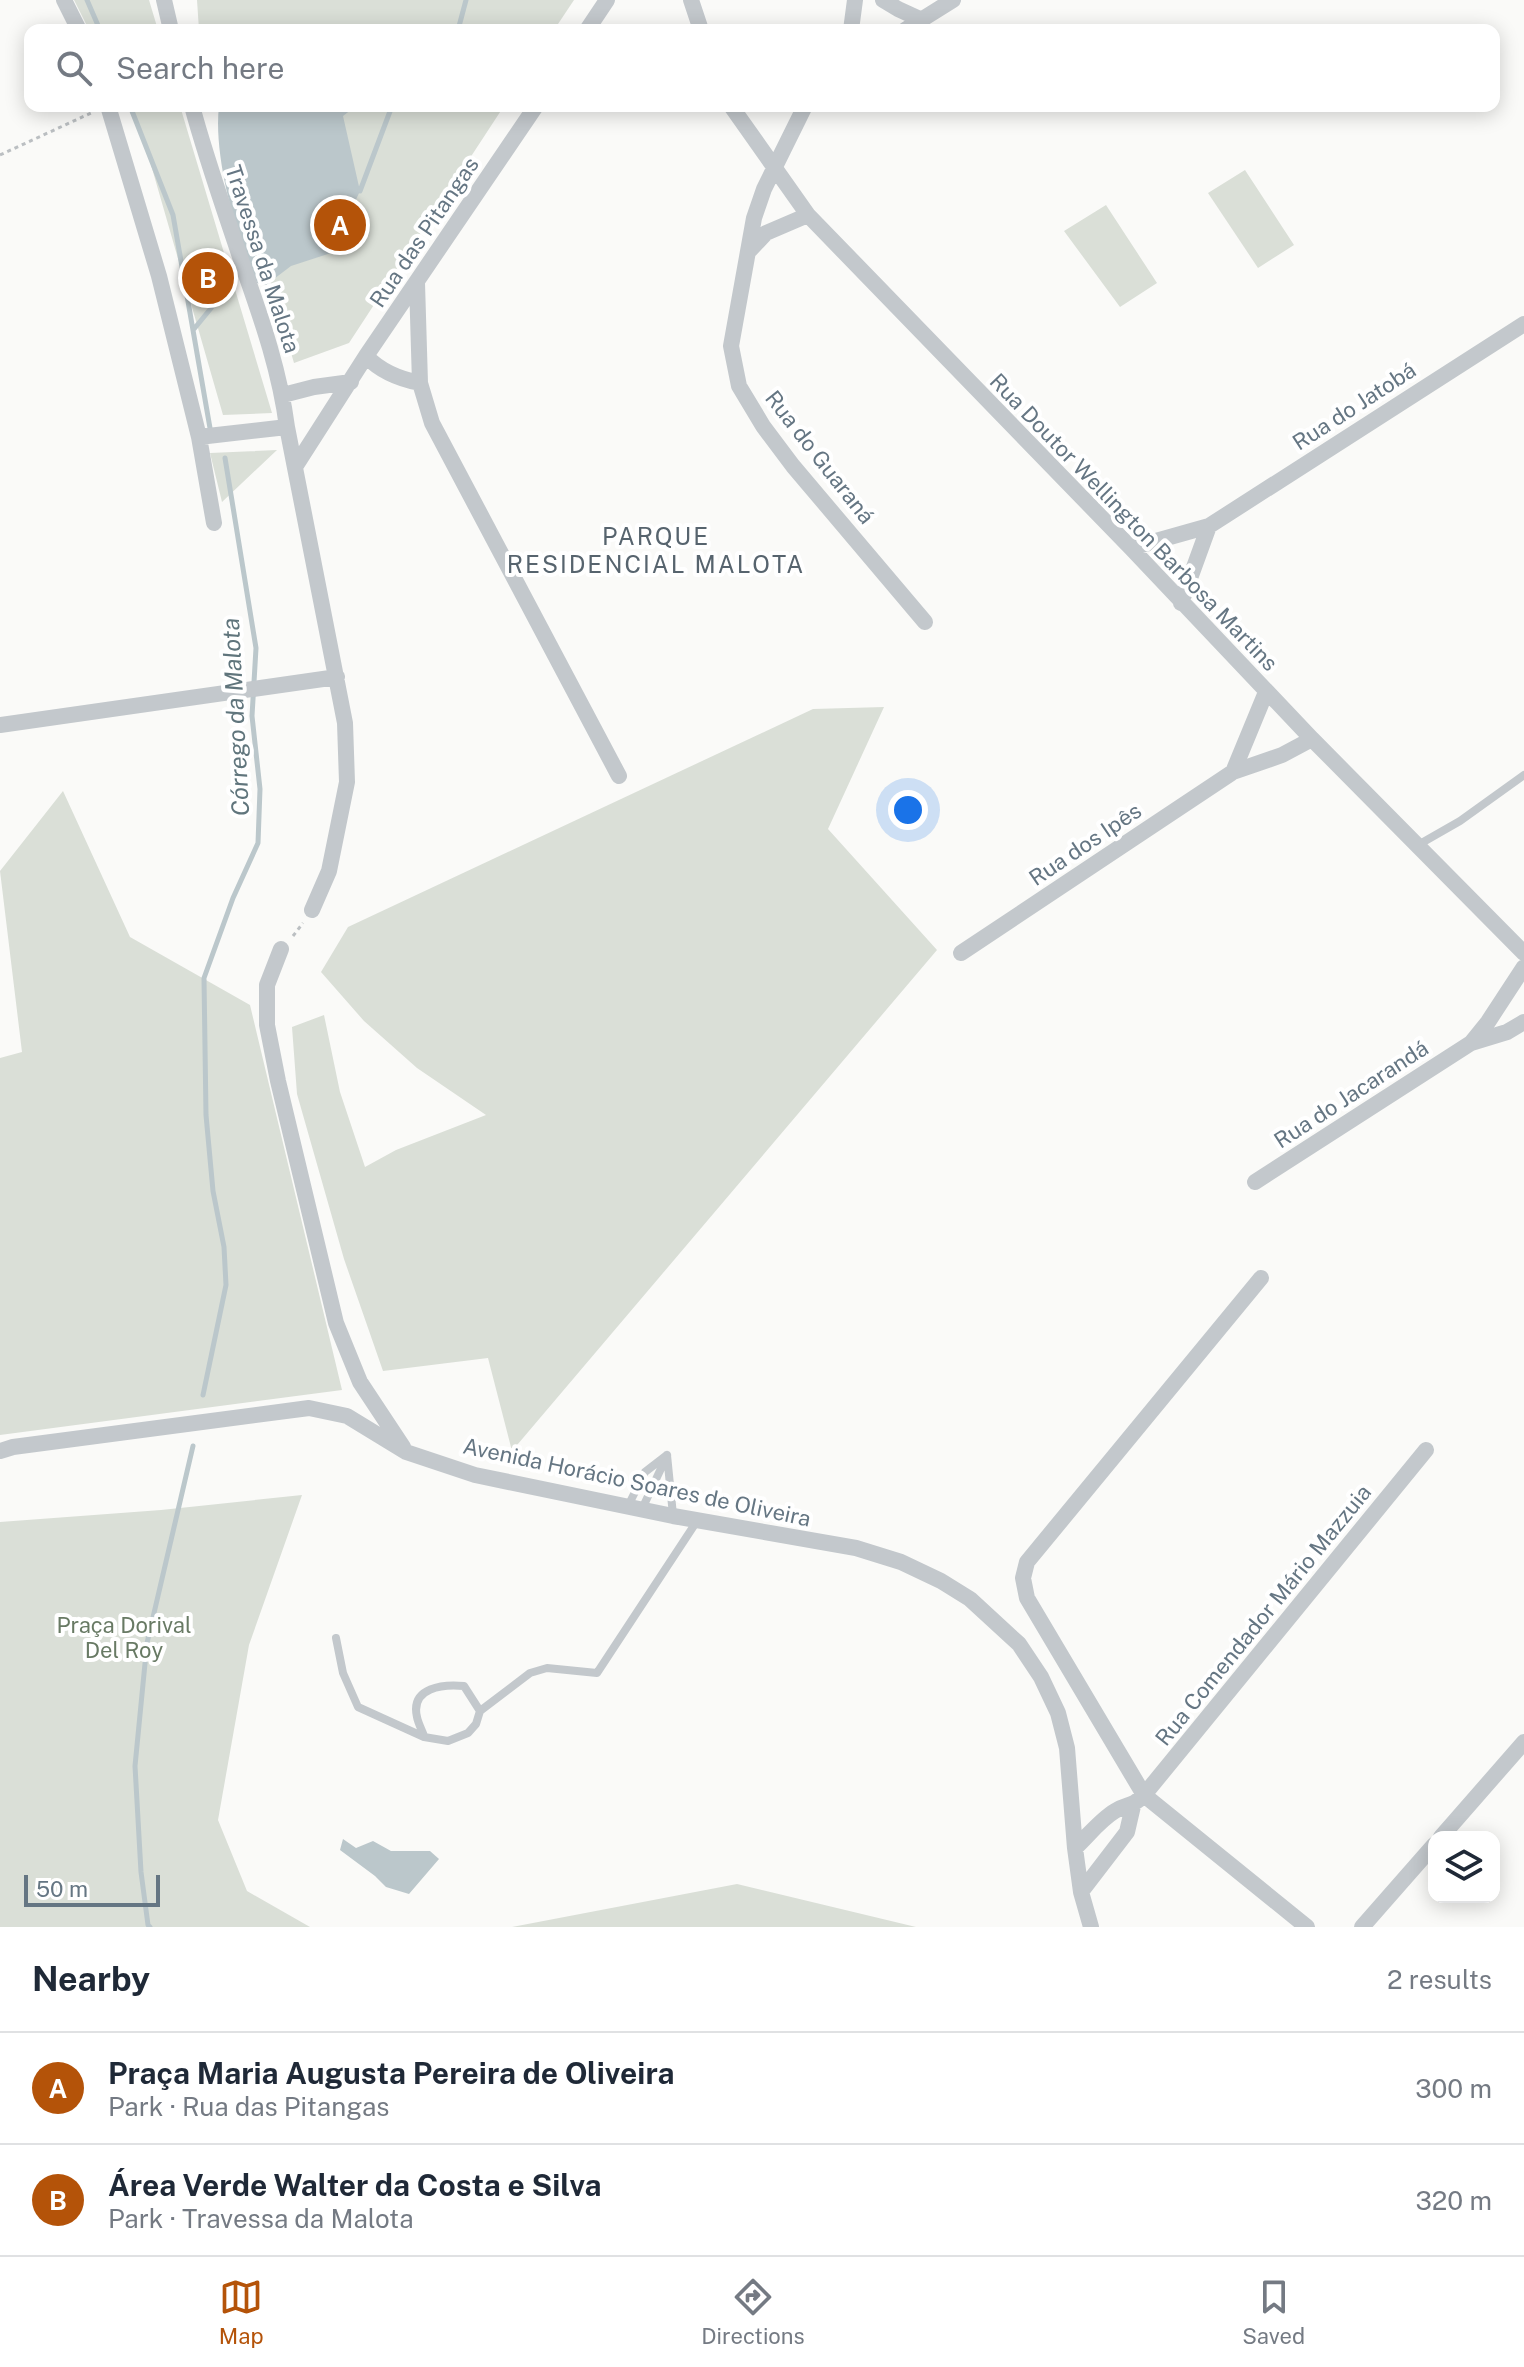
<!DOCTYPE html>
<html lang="en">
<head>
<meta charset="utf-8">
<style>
  :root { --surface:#fff; --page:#f2f2f3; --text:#1f2937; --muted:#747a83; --line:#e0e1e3; --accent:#b45309 }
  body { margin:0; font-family:"Public Sans",sans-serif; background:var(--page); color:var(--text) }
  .controls { position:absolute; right:24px; bottom:24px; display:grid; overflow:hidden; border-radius:16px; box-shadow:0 4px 20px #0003 }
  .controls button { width:72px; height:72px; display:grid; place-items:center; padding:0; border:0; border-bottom:2px solid var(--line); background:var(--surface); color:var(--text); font:40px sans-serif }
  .scale { position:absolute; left:24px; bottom:20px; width:136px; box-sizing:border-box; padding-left:8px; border:4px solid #657683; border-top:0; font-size:22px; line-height:28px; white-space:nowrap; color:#657683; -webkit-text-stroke:6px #fff; paint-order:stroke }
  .you { position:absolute; left:908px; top:810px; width:28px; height:28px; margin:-20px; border:6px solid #fff; border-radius:50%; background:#1a73e8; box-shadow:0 0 0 12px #1a73e833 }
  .badge { display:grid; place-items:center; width:52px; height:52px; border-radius:50%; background:var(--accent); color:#fff; font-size:26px; font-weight:700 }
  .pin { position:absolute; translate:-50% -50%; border:4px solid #fff; box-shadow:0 2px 8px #0006 }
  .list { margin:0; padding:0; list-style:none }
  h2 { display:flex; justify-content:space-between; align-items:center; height:104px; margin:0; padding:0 32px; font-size:34px }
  h2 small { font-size:26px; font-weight:400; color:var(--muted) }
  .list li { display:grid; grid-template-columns:52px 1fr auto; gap:24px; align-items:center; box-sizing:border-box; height:112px; padding:0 32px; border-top:2px solid var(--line) }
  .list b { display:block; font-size:30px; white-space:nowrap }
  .list p { margin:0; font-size:26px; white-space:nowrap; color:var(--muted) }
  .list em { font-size:26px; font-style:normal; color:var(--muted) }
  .icon { flex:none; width:44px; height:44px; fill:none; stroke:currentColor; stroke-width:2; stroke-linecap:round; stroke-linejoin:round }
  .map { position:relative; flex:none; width:1524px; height:1927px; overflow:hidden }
  .search { position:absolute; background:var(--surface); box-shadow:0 4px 20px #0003; left:24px; right:24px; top:24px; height:88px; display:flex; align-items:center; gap:20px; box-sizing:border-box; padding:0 28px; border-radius:16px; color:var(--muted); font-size:30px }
  .sheet { height:328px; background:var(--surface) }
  nav { display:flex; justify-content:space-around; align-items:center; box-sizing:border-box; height:112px; border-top:2px solid var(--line); background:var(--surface); font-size:22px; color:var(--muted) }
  nav a { display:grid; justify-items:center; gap:4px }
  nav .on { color:var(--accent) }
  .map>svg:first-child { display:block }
</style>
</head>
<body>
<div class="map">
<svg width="1524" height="1927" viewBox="0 0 1524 1927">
  <rect width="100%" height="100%" fill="#fafaf8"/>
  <path fill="#dadfd7" d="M74 0H149L158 30H89Z
    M197 0H574L554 30H199Z
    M127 106H180L272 413 223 415 145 144Z
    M219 106H504L349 343 294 363Z
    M1245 170 1294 245 1258 268 1208 193Z
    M1106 205 1157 283 1120 307 1064 231Z
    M277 450 222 502 210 453Z
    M884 707 828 829 937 950 512 1451 488 1358 383 1371 344 1259 297 1094 292 1027 324 1015 340 1092 365 1167 396 1150 486 1115 417 1068 364 1021 321 972 348 927 813 709Z
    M63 791 130 937 250 1005 342 1390 0 1435V1058L22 1052 0 871Z
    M302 1495 249 1645 218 1820 247 1891 310 1927H0V1522L161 1510Z
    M737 1884 916 1927H512Z"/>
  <path fill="#bbc7cb" d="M219 106H356L343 116 360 191 331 253 291 266 266 285 257 283C236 237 213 156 219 106Z
    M343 1839 356 1848 373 1841 391 1851H430L439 1859 409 1894 386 1887 375 1876 340 1850Z"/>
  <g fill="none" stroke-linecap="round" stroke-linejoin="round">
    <path stroke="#bbc7cb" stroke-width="5" d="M87 0 100 30
      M458 30 466 0
      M130 106 173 215 210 428
      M360 191 392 106
      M194 329 234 280
      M203 1395 226 1285 224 1247 213 1191 206 1115 204 978 233 898 258 843 260 789 252 716 256 648 225 458
      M150 1927 148 1925 141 1872 135 1766 147 1643 193 1446"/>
    <path stroke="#bbbfc2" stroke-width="3" stroke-dasharray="4 4" stroke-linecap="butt" d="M0 155 91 113
      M293 936 303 923"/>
    <path stroke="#c3c8cc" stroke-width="8" d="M1418 845 1460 821 1524 775
      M667 1455 673 1515
      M628 1506 645 1472 667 1455
      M642 1509 665 1460
      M336 1638 343 1673 358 1707 424 1737 448 1741 468 1733 476 1724 480 1711 530 1673 547 1668 597 1673 697 1521
      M424 1736C422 1730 418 1723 417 1717 410 1687 444 1684 464 1686L480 1711"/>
    <path stroke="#c3c8cc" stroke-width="16" d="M64 0 79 30
      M164 0 171 30
      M691 0 701 30
      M883 0 898 9 922 20
      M587 30 607 0
      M851 30 855 0
      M905 30 953 0
      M108 106 159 276 199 437 214 523
      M192 106C207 162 227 217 245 272 263 323 280 373 287 427L345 723 347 782 329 871 312 910
      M731 106 808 215 1131 548 1312 739 1524 953
      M805 106 764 189 754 218 731 346 739 386 763 426 793 466 925 622
      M750 250 766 233 808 215
      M417 283 420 383 432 423 619 776
      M366 356C381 372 399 379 420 383
      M283 395 314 387 351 382
      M199 437 287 427
      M295 467 366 356 536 106
      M1131 548 1209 526 1524 324
      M1181 603 1209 526
      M0 725 337 677
      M1233 772 1266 692
      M281 949 267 985V1025L278 1081 336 1323 360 1382 403 1447
      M961 953 1233 772 1282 755 1312 739
      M1471 1043 1488 1022 1524 967
      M1255 1182 1471 1043 1507 1032 1524 1022
      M1261 1278 1027 1562 1023 1578 1027 1598 1144 1795 1307 1927
      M0 1451 13 1447 309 1408 347 1416 406 1452 475 1475 673 1516 856 1548 901 1562 941 1581 970 1599 1019 1644 1041 1677 1058 1713 1067 1748 1075 1848 1081 1892 1091 1927
      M1441 1837 1524 1742
      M1075 1848C1088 1836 1100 1820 1115 1811 1128 1803 1131 1808 1144 1795L1426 1450
      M1081 1892 1127 1832 1133 1806
      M1362 1927 1434 1845"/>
  </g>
  <g text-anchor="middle" stroke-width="8" stroke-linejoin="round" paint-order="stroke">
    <g font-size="22" fill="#657683" stroke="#fff">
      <text transform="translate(424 232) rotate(-56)" y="8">Rua das Pitangas</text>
      <text transform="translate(263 259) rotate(72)" y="8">Travessa da Malota</text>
      <text transform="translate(1354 406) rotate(-33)" y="8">Rua do Jatobá</text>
      <text transform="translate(820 457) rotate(52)" y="8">Rua do Guaraná</text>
      <text transform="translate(1134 522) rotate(46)" y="8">Rua Doutor Wellington Barbosa Martins</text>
      <text transform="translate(1085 844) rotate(-34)" y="8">Rua dos Ipês</text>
      <text transform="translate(1351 1094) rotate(-33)" y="8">Rua do Jacarandá</text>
      <text transform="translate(637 1482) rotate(12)" y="8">Avenida Horácio Soares de Oliveira</text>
      <text transform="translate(1263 1615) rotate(-51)" y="8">Rua Comendador Mário Mazzuia</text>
    </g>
    <g font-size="22" fill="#687a64" stroke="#fff">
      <text x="124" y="1633">Praça Dorival<tspan x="124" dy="25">Del Roy</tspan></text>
    </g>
    <g font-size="24" letter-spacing="2" fill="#57646e" stroke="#fff">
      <text x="656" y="545">PARQUE<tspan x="656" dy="28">RESIDENCIAL MALOTA</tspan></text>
    </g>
    <g font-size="24" font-style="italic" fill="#60757c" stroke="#fff">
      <text transform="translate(236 717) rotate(-93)" y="8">Córrego da Malota</text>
    </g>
  </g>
</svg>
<div class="controls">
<button><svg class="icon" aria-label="layers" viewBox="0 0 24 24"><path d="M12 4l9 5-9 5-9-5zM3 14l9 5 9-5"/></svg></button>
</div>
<div class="scale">50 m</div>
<div class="you"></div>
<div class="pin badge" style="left:340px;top:225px">A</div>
<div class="pin badge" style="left:208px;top:278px">B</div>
<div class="search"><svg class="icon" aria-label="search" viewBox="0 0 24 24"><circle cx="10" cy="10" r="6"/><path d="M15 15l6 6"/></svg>Search here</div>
</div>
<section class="sheet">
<h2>Nearby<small>2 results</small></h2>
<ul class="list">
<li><span class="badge">A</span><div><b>Praça Maria Augusta Pereira de Oliveira</b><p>Park · Rua das Pitangas</p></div><em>300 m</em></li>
<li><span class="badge">B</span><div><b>Área Verde Walter da Costa e Silva</b><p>Park · Travessa da Malota</p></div><em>320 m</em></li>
</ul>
</section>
<nav>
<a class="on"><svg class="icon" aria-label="map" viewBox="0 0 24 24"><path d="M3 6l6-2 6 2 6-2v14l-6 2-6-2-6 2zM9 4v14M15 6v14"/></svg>Map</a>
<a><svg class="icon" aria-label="directions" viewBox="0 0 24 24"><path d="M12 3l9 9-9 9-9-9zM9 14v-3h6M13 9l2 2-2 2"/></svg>Directions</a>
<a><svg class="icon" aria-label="saved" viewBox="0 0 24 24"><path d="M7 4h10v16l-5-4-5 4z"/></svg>Saved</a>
</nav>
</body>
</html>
